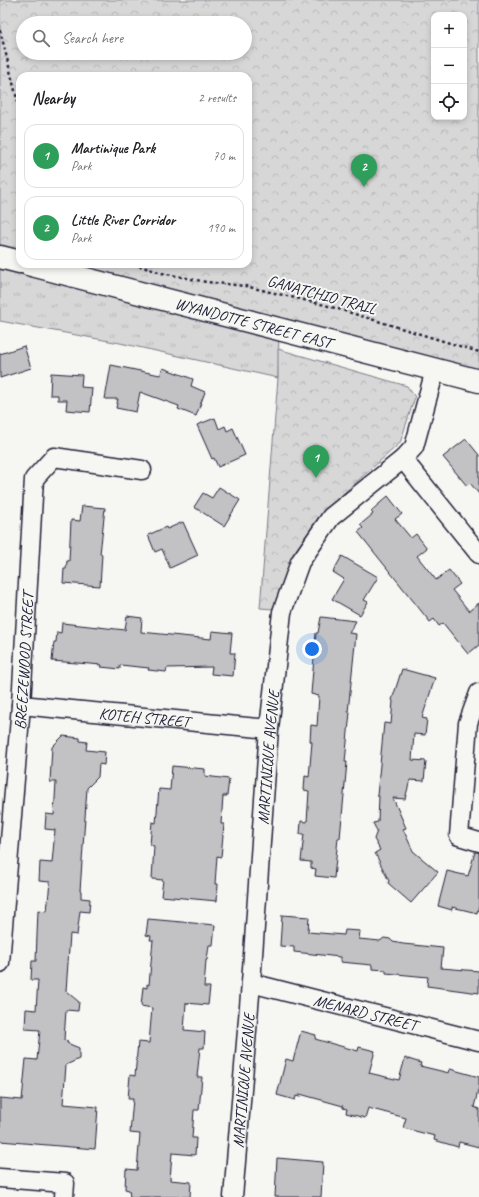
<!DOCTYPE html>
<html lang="en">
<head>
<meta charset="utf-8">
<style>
  :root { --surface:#fff; --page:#f6f6f6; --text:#202124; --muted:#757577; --line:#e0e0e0; --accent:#d1495b }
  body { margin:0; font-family:Caveat,sans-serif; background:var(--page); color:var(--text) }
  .controls { position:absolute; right:12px; top:12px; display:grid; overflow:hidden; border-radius:8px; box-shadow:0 2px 6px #0003 }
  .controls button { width:36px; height:36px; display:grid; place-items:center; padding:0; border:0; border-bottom:1px solid var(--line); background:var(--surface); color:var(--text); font:20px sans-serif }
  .you { position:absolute; left:312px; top:649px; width:14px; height:14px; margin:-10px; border:3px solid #fff; border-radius:50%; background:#1a73e8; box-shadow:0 0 0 6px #1a73e833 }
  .badge { display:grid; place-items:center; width:26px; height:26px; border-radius:50%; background:var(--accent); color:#fff; font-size:13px; font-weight:700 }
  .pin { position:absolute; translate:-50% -33px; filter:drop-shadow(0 1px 2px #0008) }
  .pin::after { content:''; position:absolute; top:21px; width:14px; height:12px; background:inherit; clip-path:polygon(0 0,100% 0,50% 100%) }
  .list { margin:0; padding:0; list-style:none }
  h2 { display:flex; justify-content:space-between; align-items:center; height:52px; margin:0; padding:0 16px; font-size:17px }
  h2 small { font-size:13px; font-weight:400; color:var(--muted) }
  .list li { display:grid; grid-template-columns:26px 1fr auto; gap:12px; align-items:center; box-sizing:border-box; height:64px; margin:0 8px 8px; padding:0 8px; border:1px solid var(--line); border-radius:12px }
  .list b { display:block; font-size:15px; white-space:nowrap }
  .list p { margin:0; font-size:13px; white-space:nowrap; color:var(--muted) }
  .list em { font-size:13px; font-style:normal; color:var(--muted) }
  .icon { flex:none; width:22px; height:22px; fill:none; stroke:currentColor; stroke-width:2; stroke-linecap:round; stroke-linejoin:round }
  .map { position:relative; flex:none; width:479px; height:1197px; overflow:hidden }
  .search { position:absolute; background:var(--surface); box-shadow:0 2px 6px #0003; left:16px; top:16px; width:236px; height:44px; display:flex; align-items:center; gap:10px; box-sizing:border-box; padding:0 14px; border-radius:22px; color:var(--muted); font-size:15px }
  .panel { position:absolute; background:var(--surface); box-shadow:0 2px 6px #0003; left:16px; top:72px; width:236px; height:196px; border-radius:12px }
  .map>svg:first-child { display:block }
</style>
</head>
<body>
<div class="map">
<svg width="479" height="1197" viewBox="0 0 479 1197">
  <defs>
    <pattern id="grass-tufts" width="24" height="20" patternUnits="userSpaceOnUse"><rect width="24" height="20" fill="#d7d7d7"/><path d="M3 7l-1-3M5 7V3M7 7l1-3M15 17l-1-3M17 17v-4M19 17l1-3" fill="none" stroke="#b8b8b9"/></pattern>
    <pattern id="forest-crowns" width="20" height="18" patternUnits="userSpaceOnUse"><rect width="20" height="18" fill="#d7d7d7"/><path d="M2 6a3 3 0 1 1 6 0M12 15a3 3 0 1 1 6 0" fill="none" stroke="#b8b8b9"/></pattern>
  </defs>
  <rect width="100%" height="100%" fill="#f6f6f2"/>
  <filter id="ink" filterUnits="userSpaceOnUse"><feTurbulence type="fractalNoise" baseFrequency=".025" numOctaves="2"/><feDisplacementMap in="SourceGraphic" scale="8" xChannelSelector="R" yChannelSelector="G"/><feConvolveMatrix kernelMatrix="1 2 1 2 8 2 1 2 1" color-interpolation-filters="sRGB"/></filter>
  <g filter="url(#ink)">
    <path fill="url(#grass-tufts)" stroke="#7c7c89" d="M0 257 279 329 278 378 120 343 0 321Z"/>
    <path fill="url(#forest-crowns)" stroke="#7c7c89" fill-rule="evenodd" d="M0 0H479V381L26 264H248V76H20V262L0 257ZM434 15H464V117H434ZM23 23H245V53H23Z
      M278 349 407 386 415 397 400 443 344 493 318 518 296 550 273 609 260 608 278 378Z"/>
    <path fill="#c2c2c4" stroke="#22223b" d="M24 346 31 368 0 378V354Z
      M111 365 160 375 163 368 193 379 191 386 205 392 196 416 178 409 179 406 140 392 136 412 116 408 118 399H105Z
      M51 373 82 375 81 387 92 388 90 412 66 410 67 400H58V395H50Z
      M215 418 219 429 225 426 227 431 233 428 245 455 218 467 214 458 212 459 197 425Z
      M466 439 479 455V494L470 483 467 486 443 457Z
      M219 487 240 500 224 526 194 507 203 493 212 498Z
      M388 496 402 514 395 519 411 538 416 534 427 548 417 556 436 580 449 570 460 584 452 590 469 611 479 603V645L468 654 443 623 439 626 434 619 430 622 358 532 363 528 360 525 373 514 371 511Z
      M82 506 105 508 100 554H102L100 586 63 583 64 569H66L67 561H69L71 520 80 521Z
      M183 522 198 555 170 568 162 549 155 552 148 535 166 527 167 529Z
      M342 556 378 577 364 600 368 602 360 615 332 599 344 579 333 572Z
      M127 616 142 618 141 632 211 639 212 631 232 633 230 653H235L233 676 211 674 212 667 167 668 166 672 148 670 149 668 120 665V669L101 667 102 665 52 661 54 642H56L57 632 61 633 62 623 125 630Z
      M321 617 356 621 349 633 356 634 348 712H350L345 762H347L340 838H338L334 878 315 876 316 869 311 868V862L301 861 304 834H300L301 821 307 822 309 791 304 790 305 776 309 777 312 742 310 741 311 725 317 726 319 696 311 694 316 633H318Z
      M402 669 435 678 422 718 427 719 425 735 414 734 412 760 426 761 424 781 410 780 405 799 393 798 406 828 403 829 413 851 438 872 411 903 388 883 389 881 375 853 380 850 374 839 377 831 373 823 378 822 379 796H377L384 723 391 724 393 701 392 700Z
      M63 736 80 738V741L87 742 86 750 105 752 104 765 99 764 98 777 87 788 80 891H81V898L90 899 89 912 80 911 77 935 70 934 66 991 79 1002 78 1011 66 1010 64 1040 68 1041 67 1043 79 1048V1059L66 1065 63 1104 98 1107 95 1149 0 1141V1098L22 1100 26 1059 37 1060 40 1030 25 1029 26 1009 36 1010 38 980H31L32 961H36L38 910 47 911 50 882 39 881 40 862 52 863 55 830 45 829 46 814 54 815 56 782H50L52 747Z
      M172 766 205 769V776L229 779 227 796H223L221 824H224L221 857 217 856 215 884H218L217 901 161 896 163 880 152 879 154 846 150 845 152 822 156 823 159 789 170 790Z
      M475 852H479V905L477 913 452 907V910L438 906 447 871 468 876Z
      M282 915 309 917 308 932 344 935 345 930 360 931 359 939 380 941 384 938 390 939 393 942 403 944 443 948 441 968 479 971V993L427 986 428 977 386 973V970L372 969V965L340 962V957L294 952V947L280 946Z
      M148 919 215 925 213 945H209L207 960H206L204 987H210L208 1005 186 1003 184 1030 205 1032 204 1048H200L197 1077H202L199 1110H194L192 1138H196L195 1155 172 1153 170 1180 191 1182 190 1197H130L129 1190 125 1189 126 1169 137 1170 140 1134 130 1133 133 1099H128L130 1075 135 1076 138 1042 149 1043 152 1008 141 1006 143 987 147 988V984L149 985 153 940H150L151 936 146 935Z
      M301 1031 316 1035 315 1039 358 1051 359 1047 375 1051 369 1073 399 1080 405 1058 421 1063 420 1066 449 1073 450 1069 479 1077V1087L474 1107 479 1109V1147L459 1142 458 1147 434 1140 435 1136 403 1128 406 1118 368 1108 365 1118 346 1113 347 1109 343 1108V1106L300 1094V1097L296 1096 295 1100 277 1095 286 1059 293 1061Z
      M277 1158 323 1162 321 1197H275Z"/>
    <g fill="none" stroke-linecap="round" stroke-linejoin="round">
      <g stroke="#22223b" stroke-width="21">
        <g id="street">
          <path d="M403 459 479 554"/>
          <path d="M479 693 468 723 459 836 479 842"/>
          <path id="s1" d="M21 705 269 729"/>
          <path id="s2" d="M0 963 21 705 34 479 54 457 142 470"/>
          <path id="s3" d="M251 983 479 1041"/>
          <path d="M0 1178 65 1183 64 1197"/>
          <path id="s4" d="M233 1197 251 983 269 729 282 612 300 562 331 517 403 459 414 447 435 370"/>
        </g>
      </g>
      <g stroke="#22223b" stroke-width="25">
        <g id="secondary">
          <path d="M0 257 20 262"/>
          <path id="s5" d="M28 264 479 381"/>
        </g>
      </g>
      <path stroke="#22223b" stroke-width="2.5" stroke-dasharray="3 3" stroke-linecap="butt" d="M0 30 20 111
        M133 264 162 273 206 282 245 286 325 305 479 352"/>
      <use href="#street" stroke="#f6f6f2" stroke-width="18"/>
      <use href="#secondary" stroke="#f6f6f2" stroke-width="22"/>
    </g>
  </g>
  <g text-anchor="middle" stroke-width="4" stroke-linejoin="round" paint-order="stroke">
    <g font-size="16" fill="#22223b" stroke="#f6f6f2">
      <text transform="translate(322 294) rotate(15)" y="6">GANATCHIO TRAIL</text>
      <text dy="6" stroke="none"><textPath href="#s5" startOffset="233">WYANDOTTE STREET EAST</textPath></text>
      <text dy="6" stroke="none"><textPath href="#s2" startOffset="303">BREEZEWOOD STREET</textPath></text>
      <text dy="6" stroke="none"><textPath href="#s1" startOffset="124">KOTEH STREET</textPath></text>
      <text dy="6" stroke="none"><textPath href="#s4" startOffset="441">MARTINIQUE AVENUE</textPath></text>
      <text dy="6" stroke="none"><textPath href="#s3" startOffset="118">MENARD STREET</textPath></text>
      <text dy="6" stroke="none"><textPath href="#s4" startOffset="117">MARTINIQUE AVENUE</textPath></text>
    </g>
  </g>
</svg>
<div class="controls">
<button>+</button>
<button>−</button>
<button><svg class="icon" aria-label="locate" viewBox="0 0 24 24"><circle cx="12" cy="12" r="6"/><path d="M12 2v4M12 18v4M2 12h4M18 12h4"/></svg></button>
</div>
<div class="you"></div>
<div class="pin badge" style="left:316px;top:478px;background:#2e9e5b">1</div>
<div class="pin badge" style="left:364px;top:187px;background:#2e9e5b">2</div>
<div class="search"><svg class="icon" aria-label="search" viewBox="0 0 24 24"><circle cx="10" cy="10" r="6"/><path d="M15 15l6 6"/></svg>Search here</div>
<section class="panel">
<h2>Nearby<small>2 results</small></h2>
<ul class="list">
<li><span class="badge" style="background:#2e9e5b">1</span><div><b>Martinique Park</b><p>Park</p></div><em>70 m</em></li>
<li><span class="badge" style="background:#2e9e5b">2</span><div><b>Little River Corridor</b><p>Park</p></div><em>190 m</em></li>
</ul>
</section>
</div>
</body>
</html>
